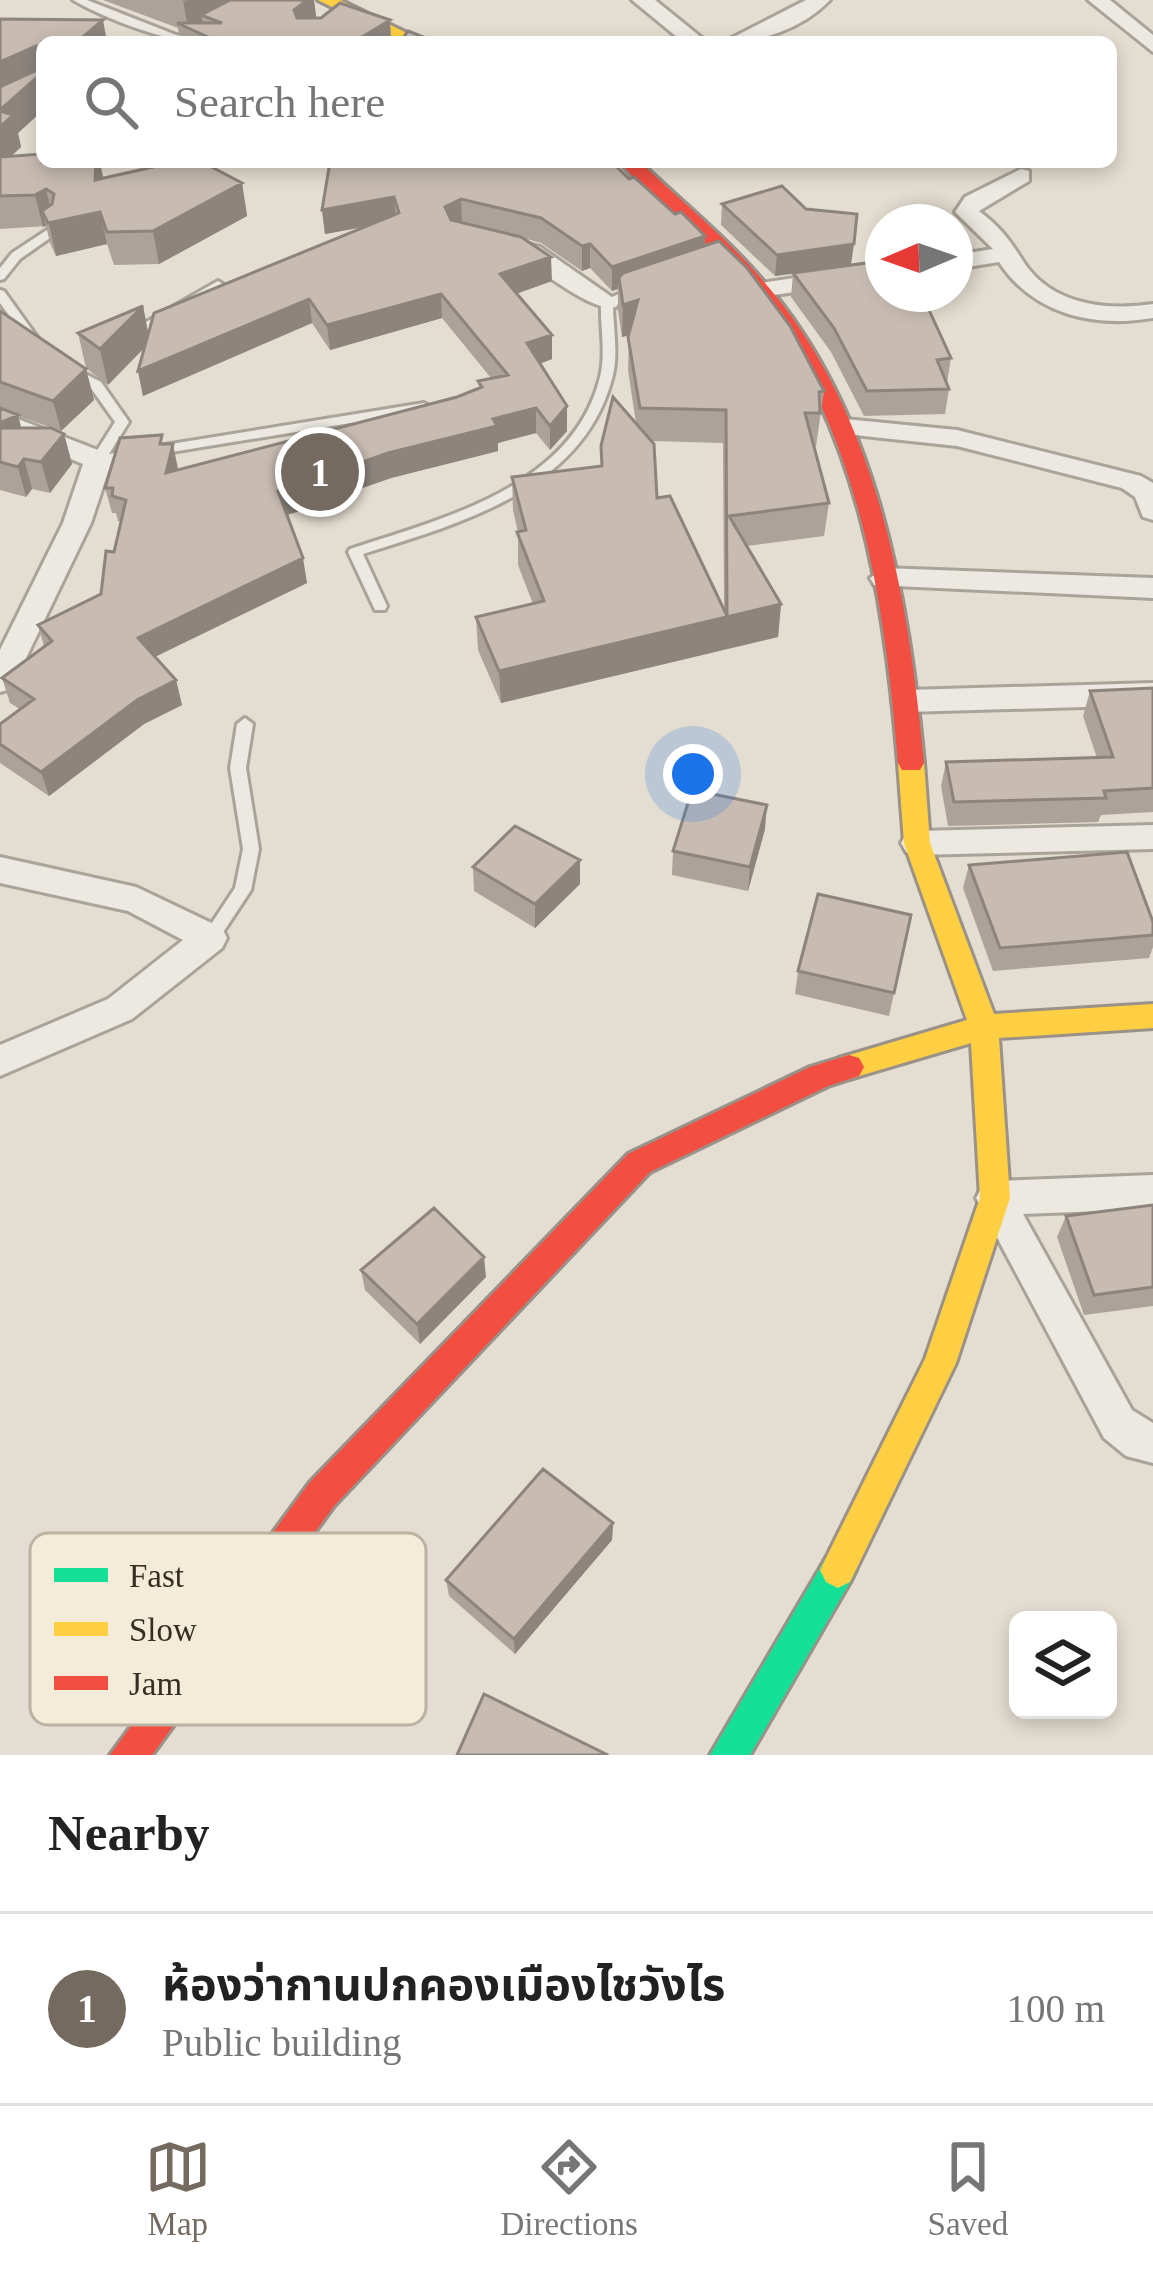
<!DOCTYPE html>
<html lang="en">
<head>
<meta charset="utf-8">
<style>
  :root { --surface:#fff; --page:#f6f6f6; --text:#222; --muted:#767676; --line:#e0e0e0; --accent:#756a5f }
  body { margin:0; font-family:"Times New Roman","Noto Sans Thai",serif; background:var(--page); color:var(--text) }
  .controls { position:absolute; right:36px; bottom:36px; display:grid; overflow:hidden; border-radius:18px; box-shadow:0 6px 18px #0003 }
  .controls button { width:108px; height:108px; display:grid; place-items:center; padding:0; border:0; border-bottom:3px solid var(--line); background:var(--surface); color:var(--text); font:60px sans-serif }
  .compass { position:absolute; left:865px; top:204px; width:108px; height:108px; border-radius:50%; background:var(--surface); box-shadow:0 6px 18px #0003; rotate:268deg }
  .you { position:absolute; left:693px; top:774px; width:42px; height:42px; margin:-30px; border:9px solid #fff; border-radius:50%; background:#1a73e8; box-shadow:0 0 0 18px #1a73e833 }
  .badge { display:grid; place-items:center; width:78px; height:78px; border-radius:50%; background:var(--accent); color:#fff; font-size:39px; font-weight:700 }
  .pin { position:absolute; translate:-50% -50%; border:6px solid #fff; box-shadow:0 3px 12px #0006 }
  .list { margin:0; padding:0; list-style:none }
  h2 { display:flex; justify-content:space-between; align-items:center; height:156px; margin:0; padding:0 48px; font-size:51px }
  h2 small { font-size:39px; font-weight:400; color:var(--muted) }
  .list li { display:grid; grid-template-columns:78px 1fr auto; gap:36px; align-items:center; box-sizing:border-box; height:192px; padding:0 48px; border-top:3px solid var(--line) }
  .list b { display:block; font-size:45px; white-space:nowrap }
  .list p { margin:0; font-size:39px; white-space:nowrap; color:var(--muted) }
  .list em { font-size:39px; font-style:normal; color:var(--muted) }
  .icon { flex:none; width:66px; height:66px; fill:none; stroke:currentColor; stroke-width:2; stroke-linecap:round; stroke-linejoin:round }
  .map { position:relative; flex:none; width:1153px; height:1755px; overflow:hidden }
  .search { position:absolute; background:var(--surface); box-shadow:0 6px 18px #0003; left:36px; right:36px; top:36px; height:132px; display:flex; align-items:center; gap:30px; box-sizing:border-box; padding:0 42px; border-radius:18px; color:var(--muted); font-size:45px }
  .sheet { height:348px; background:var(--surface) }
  nav { display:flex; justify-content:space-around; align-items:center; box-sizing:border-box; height:168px; border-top:3px solid var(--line); background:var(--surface); font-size:33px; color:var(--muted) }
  nav a { display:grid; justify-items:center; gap:6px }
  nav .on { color:var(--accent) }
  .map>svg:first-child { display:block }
</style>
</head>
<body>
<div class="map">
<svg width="1153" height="1755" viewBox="0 0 1153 1755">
  <rect width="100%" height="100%" fill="#e4ddd1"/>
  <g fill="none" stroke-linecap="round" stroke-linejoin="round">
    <g stroke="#aaa399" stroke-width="6">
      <path id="lane" d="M73 0H87L176 35 202 36 207 39C179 49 100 16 73 0Z
        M53 226 57 227V233L20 259 4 279 0 280V268L12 253Z
        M218 281 224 285 222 288 135 337 131 338 125 334Z
        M639 285 643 286V292L613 304C613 328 619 355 612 379 582 491 460 523 363 554L387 606 385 610H375L348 552 350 549C444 518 573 487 600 377 606 353 600 326 601 302Z
        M0 290 4 291 37 337V343H29L0 303Z
        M72 367 101 382 129 422 109 454 424 403 431 407 424 411 98 464 91 460 115 422 91 388 67 374V368Z
        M245 718 253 724 246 768 259 849 251 890 216 943H204L202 938 235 888 243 849 230 768 237 724Z"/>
    </g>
    <g stroke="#aaa399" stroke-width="6">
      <path id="street" d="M632 0H655L707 42H683Z
        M806 0H830C803 28 763 42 724 42Z
        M1088 0H1110L1153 35V52Z
        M1021 169 1029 171V181L979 211C1000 227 1009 239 1023 261 1051 305 1106 311 1153 304V318C1094 328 1034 315 999 262L955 269V255L993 249 955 212 965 197Z
        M510 240 540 247 619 302 616 307C587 313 536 261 502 252V242Z
        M883 265V279L761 297 749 290 761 283Z
        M0 412 108 454 112 460 91 523 15 681 11 689 0 692V650L63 523 83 464 0 430Z
        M845 419 957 430 1141 476 1153 483V520L1143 517 1135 497 1122 488 957 446 836 433 832 427Z
        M884 568 1153 578V598L874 585 870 578Z
        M1153 683V705L907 712 896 709 892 701 896 693 907 690Z
        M1153 825V849L917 855 906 852 901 843 906 834 917 831Z
        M0 857 136 887 222 928 227 938 222 948 132 1019 0 1076V1045L108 999 183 940 128 911 0 883Z
        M1153 1175V1209L1023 1214 1132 1410 1153 1423V1463L1126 1456 1104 1438 976 1198 982 1186 995 1181Z"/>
    </g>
    <g stroke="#9a9289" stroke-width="6">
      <path id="fast" d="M838 1552 850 1558 856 1570 850 1582 750 1755H710L826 1558Z"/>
    </g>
    <g stroke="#9a9289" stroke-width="6">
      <path id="slow" d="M318 0H340L425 42H402Z
        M911 754 924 763 930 843 994 1014 1153 1004V1028L999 1038 1010 1198 956 1363 850 1582 838 1588 826 1582 820 1570 925 1359 980 1198 971 1043 849 1079 839 1076 834 1067 839 1058 967 1020 904 843 898 763Z"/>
    </g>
    <g stroke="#9a9289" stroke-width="6">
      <path id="jam" d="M620 162H640C682 202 728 239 765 283 878 414 908 596 924 763L920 770H902L898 763C885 601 859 429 756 297 716 247 661 211 620 162Z
        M849 1055 859 1058 864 1067 859 1076 828 1086 650 1172 334 1506 152 1755H110L310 1482 628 1154 810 1067Z"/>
    </g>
    <use href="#lane" fill="#ece9e2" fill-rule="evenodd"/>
    <use href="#street" fill="#ece9e2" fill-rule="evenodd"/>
    <use href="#fast" fill="#16e098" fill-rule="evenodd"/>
    <use href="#slow" fill="#ffcf43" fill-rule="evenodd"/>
    <use href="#jam" fill="#f24e42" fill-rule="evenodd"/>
  </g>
  <path fill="#aca299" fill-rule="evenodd" d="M103 0H314L316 18 390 20 391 42H180L178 28Z
    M0 19 42 42V111L18 133 21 147 11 156 42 162H100L103 178 242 183 247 216 159 264 114 265 107 244 56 256 50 243 46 226 0 229Z
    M330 162 629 179 705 236V246L824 391 816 446H814L829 503 824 536 747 546 781 604 778 637 501 703 478 650 476 617 533 604 518 565V532L513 510 512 477 601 466V446L636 423 628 370 629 335 622 337 618 310V289L612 291 590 268 582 271 541 243 523 238 552 281 516 294 552 359 540 364 567 431 550 450 536 433 498 443V451L391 478 351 492V497L287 515 307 583 155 657 176 680 182 705 144 724 49 796 0 763V724L20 709 10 703 2 678 44 646 38 625 101 594 121 522 118 521 116 513H112L105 488 164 444 178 470 457 397 479 388 478 381 491 378 442 318 330 350 312 323 143 396 138 371 145 347 108 385 86 368 78 333 143 306 148 334 364 227 325 234 322 210ZM652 441 723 443 724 610 657 498Z
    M722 204 851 265 894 302 951 358 947 383 949 389 945 414 864 416 831 352 791 297 793 274 775 276 721 225Z
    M0 311 86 369 94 400 61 431 18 416 21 428 64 434 72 464 50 493 32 489 26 497 0 490Z
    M1153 688V812L1101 815 1098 822 948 826 941 786 946 762 1097 758 1083 716 1090 691Z
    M765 829 748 891 672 875 673 851Z
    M969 865 1153 922V947L1149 958 993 971 963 888Z
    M473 867 580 884 535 928 474 891Z
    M911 915 889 1016 795 994 798 971Z
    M1153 1205V1306L1084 1315 1057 1237 1066 1216Z
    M361 1270 486 1277 420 1344 365 1290Z
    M613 1523 612 1540 515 1654 449 1596 446 1580Z"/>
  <path fill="#8c847d" d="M188 0H243L201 15 204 29 188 27 183 1Z
    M307 0H314L317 24 297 38 294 10Z
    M103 20 107 42H77Z
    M390 20 391 42H354Z
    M36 46 42 73V111L18 133 21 147 0 167V62Z
    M96 162H100L104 182 95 180Z
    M242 183 247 216 159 264 153 231Z
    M46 189 54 222 100 212 107 244 56 256 49 224 42 211 46 226 43 227 35 195Z
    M394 197 396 221 325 234 322 210Z
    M461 199 462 224 447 231 445 207Z
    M705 236 704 260 619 278 618 289 612 291V267Z
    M590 244V268L582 271V246Z
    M854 244 851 265 775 276 777 255Z
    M551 257 552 281 501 299 500 274Z
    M441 294 442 318 330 350 327 325Z
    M309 299 312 323 143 396 138 371Z
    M638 300 637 333 622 337 623 305Z
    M143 306 150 342 108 385 100 349Z
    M552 335V359L527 368V343Z
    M86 369 94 400 61 431 53 401Z
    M567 406V431L550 450V426Z
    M536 408V433L498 443V451L391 478 351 492V497L282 516 278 491 493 419Z
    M18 415 26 446 0 457V423Z
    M64 434 72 464 50 493 41 462Z
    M173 444 178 469 172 498 166 473Z
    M24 459 32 489 26 497 18 467Z
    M303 558 307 583 144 662 138 638Z
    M781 604 778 637 501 703 499 671Z
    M176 680 182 705 144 724 49 796 41 772 137 700Z
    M767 805 765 829 748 891 750 867Z
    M580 860V884L535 928V904Z
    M484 1257 486 1277 420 1344 417 1324Z
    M613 1523 612 1540 515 1654 514 1639Z"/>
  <path fill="#c8bcb2" stroke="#8c847d" stroke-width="3" d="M230 0H307L294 10 297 18H321L340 3 390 20 354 42H219L177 23H222L201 15Z
    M0 19 103 20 77 42H42V73L0 110V87L37 70 36 46 0 62Z
    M408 31 436 42H400Z
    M0 111 13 115 0 127Z
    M42 154V162H96L95 180 175 162H202L242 183 153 231 107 232 100 212 48 223 42 211 52 204 54 194 46 189 35 195 0 196V157Z
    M330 162H612L629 179 634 177 675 214 681 212 705 236 612 267 590 244 582 246 541 218 461 199 445 207 451 220 521 237 551 257 500 274 552 335 527 343 567 406 550 426 536 408 493 419 497 426 388 453 346 468 348 473 278 491 303 558 138 638 176 680 137 700 41 772 0 744V724L34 699 2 678 52 641 38 625 101 594 106 551 114 552 126 500 112 496 113 488H105L120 438 162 435 160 444H173L166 473 457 397 482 387 478 381 508 375 441 294 327 325 309 299 138 371 154 313 399 213 394 197 322 210Z
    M782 186 806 209 857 214 854 244 777 255 722 204Z
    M719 241 747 268 790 326 824 391 819 392 820 413H805L829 503 729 516 781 604 499 671 476 617 544 601 517 532 526 530 512 477 602 466 601 446 613 397 654 444 657 498 670 496 727 616 726 410 640 408 628 337 638 300 623 305 619 278 623 273Z
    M874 262 883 280V294H890L894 302 924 299 951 358 937 360 949 389 867 391 834 328 793 273Z
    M143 306 100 349 78 333Z
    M0 311 86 369 53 401 0 382Z
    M0 408 18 415 0 423Z
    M0 428H51L64 434 41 462 24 459 18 467 0 462Z
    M1153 688V788L1104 791 1106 798 954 802 946 762 1113 757 1090 691Z
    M692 790 767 805 750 867 673 851Z
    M515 826 580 860 535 904 473 867Z
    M1127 852 1153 922V935L1000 948 969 865Z
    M818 894 911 915 894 993 798 971Z
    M1153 1205V1287L1094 1295 1066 1216Z
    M434 1208 484 1257 417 1324 361 1270Z
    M543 1469 613 1523 514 1639 446 1580Z
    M484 1694 608 1755H457Z"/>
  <rect x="30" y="1533" width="396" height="192" rx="18" fill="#f4ebd8" stroke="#bcb2a1" stroke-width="3"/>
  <rect x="54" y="1568" width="54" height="14" fill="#16e098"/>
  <rect x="54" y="1622" width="54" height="14" fill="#ffcf43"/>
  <rect x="54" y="1676" width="54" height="14" fill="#f24e42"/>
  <g font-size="33" fill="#392c21">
    <text x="129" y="1587">Fast</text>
    <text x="129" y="1641">Slow</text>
    <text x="129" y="1695">Jam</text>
  </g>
</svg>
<div class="controls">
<button><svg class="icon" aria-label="layers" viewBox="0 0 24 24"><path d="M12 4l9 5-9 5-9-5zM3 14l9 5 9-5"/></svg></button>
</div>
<svg class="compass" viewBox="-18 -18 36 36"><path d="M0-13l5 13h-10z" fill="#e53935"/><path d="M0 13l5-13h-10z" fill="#767676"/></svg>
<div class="you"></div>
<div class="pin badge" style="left:320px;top:472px">1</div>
<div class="search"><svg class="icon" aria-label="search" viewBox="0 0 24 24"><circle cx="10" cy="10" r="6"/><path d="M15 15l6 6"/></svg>Search here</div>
</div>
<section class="sheet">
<h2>Nearby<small></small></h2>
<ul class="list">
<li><span class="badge">1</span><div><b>ห้องว่ากานปกคองเมืองไชวังไร</b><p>Public building</p></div><em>100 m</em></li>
</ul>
</section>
<nav>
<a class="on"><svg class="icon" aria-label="map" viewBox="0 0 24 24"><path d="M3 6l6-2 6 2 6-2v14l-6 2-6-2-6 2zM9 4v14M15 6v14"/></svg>Map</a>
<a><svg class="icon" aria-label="directions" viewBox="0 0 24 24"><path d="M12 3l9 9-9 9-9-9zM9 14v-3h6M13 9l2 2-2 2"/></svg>Directions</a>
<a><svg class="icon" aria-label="saved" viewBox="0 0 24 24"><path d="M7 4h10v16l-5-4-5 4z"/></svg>Saved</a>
</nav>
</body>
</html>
